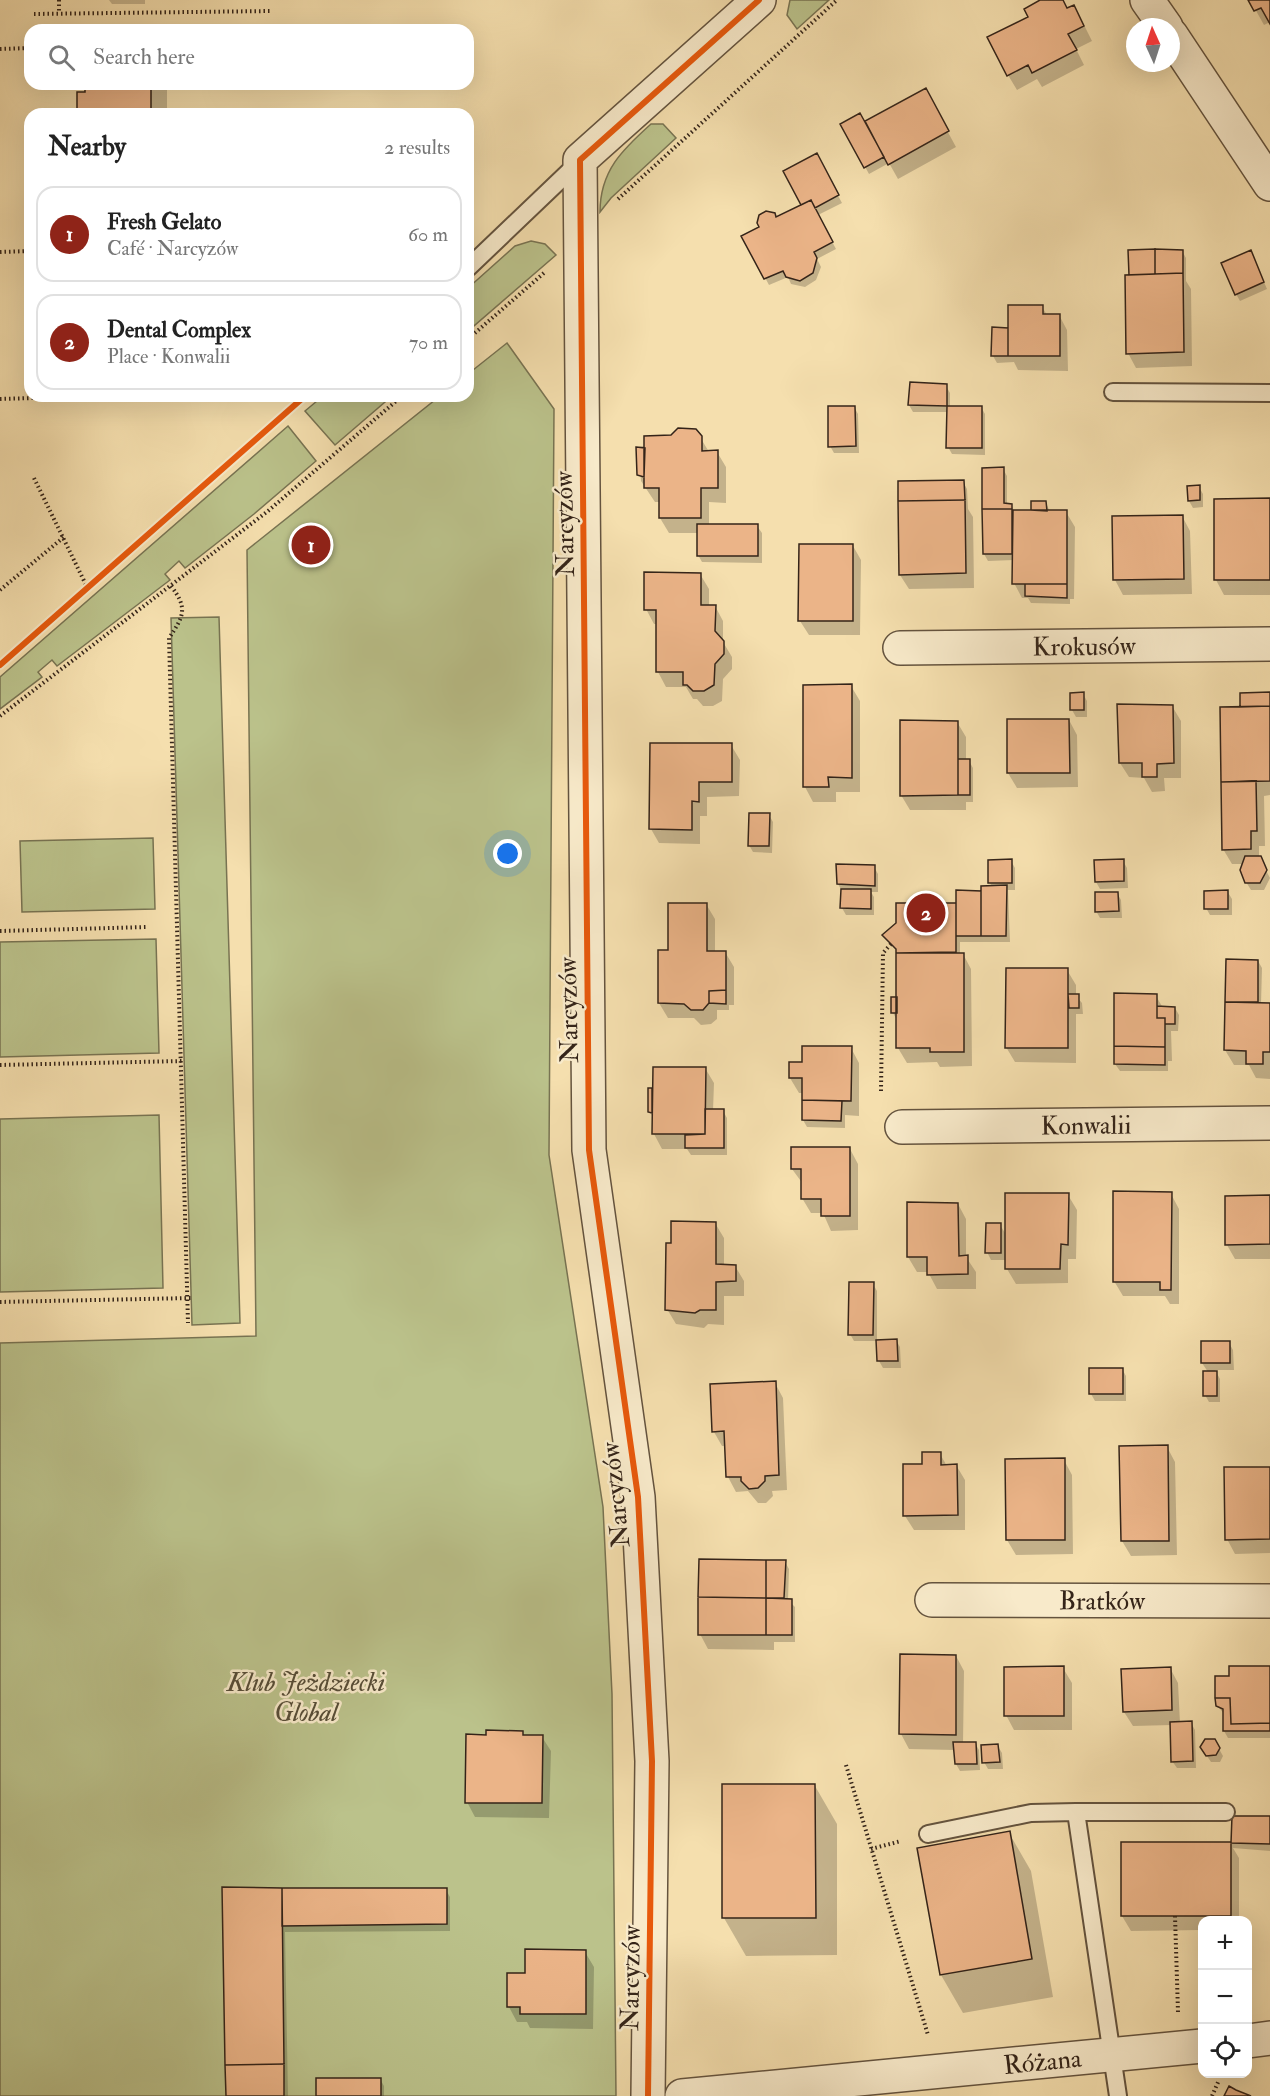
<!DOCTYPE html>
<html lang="en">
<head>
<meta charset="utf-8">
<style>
  :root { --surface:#fff; --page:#f6f6f6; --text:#222; --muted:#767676; --line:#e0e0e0; --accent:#8f2418 }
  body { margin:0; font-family:"IM FELL Double Pica",serif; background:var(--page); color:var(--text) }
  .controls { position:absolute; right:18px; bottom:18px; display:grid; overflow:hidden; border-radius:12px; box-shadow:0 6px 24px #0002 }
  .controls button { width:54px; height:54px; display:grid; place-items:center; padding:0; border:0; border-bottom:2px solid var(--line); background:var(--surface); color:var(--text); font:30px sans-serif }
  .compass { position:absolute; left:1126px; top:18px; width:54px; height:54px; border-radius:50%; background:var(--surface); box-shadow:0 6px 24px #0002; rotate:357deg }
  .you { position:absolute; left:508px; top:854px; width:21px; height:21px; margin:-15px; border:4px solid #fff; border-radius:50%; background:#1a73e8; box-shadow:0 0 0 9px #1a73e833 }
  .badge { display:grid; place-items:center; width:39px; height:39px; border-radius:50%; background:var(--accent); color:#fff; font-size:20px; font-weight:700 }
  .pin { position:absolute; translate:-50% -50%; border:3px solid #fff; box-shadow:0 2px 6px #0006 }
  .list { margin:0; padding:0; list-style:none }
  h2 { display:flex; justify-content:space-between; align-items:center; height:78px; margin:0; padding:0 24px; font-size:26px }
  h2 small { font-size:20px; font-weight:400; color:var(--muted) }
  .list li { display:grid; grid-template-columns:39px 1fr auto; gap:18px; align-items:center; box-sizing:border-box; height:96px; margin:0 12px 12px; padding:0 12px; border:2px solid var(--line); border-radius:18px }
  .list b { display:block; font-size:22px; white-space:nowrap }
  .list p { margin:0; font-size:20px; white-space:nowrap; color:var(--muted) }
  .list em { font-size:20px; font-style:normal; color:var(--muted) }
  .icon { flex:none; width:33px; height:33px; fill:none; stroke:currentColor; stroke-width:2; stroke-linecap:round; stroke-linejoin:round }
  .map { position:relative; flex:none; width:1270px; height:2096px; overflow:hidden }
  .search { position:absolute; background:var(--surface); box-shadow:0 6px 24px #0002; left:24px; top:24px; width:450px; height:66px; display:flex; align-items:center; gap:15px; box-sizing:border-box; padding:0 21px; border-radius:18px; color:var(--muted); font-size:22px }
  .panel { position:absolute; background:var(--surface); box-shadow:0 6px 24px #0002; left:24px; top:108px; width:450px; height:294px; border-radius:18px }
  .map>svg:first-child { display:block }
</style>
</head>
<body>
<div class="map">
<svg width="1270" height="2096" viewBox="0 0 1270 2096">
  <rect width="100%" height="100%" fill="#f5dfae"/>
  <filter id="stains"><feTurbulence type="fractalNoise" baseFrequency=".00333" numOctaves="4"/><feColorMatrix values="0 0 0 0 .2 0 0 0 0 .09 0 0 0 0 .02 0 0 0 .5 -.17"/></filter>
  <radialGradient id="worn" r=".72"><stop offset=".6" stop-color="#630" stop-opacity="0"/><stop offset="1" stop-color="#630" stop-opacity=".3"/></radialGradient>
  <path fill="#bbc28b" stroke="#787352" stroke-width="1.5" d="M790 0H829L797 29 787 15Z
    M651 124H663L676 138 611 198 600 212C600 171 622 150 651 124Z
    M531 241 545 244 556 255 468 331V288L515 246Z
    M507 343 554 409 549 1155 603 1507 612 1694 616 2096H0V1343L256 1336 247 550 440 396H468V374Z
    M323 396H392L335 445 305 411Z
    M288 426 316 461 254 514 185 568 179 561 165 574 170 580 57 666 52 660 38 672 42 677 0 709V677Z
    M219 617 240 1323 192 1325 171 618Z
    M153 838 155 909 22 912 20 841Z
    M156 939 159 1053 0 1057V942Z
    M159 1115 163 1288 0 1292V1119Z"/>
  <path fill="#0003" d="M109 0H145V4H112Z
    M1043 0H1062L1067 10 1082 21 1092 41 1076 49 1084 65 1042 87 1037 79 1017 90 1008 75Z
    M1250 0H1270V22L1264 25Z
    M87 84H167V114H79L87 93Z
    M925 90 956 147 898 179 889 163 869 174 842 124 864 123Z
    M820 162 842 203 818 215 836 249 817 259 821 267 816 280 805 287 791 284 788 277 769 285 743 237 803 205Z
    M1182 251 1186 258V281L1191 289 1192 366 1136 368 1128 353Z
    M1254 259 1267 289 1240 301 1236 294Z
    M1042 307 1047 315H1059L1067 330 1068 371 1018 370 1014 362 997 363 993 356 1010 329Z
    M946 386 950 393V407H981L985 414V455L952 454 948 447V412H913L909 405Z
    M854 407 858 414 859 453H834L830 446Z
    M700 437 709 452H717L726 467V503L709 502V526H757L762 533V563L702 562 698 555 699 533H669L660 518V502H655L641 481 638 447Z
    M1003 469 1007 476V505H1011L1015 512H1034L1046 503 1050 512H1066L1075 527 1074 599H1070V604L1031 603 1028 598H1022L1014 583V560L988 561 984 554Z
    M963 482 967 489 968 509 973 517 974 588 909 589 900 575Z
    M1199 487 1203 494V507L1193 508 1189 501Z
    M1270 500V595H1224L1216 580 1215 501Z
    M1182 516 1190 531 1192 594 1123 595 1115 580 1114 517Z
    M853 546 861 560 860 635H809L800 621Z
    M700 574 709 589V606H715L723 621V642L732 657V669L723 679 722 701 713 706H703L697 699H693L686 687H666L658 672V624H654L646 609Z
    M804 686H851L860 701V792H836V802H813L805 787Z
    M1083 694 1087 701V717H1076L1072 710Z
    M1270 694V795L1264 796 1265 846H1259V857L1270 878 1264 890H1251L1246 882 1244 864H1232L1223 849 1242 708Z
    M1172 706 1181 721V778H1164L1165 791 1152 792 1144 778 1129 777 1120 763Z
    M1069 720 1077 735 1078 787 1017 788 1008 773V721Z
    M957 722 966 737V761H969L973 768V802H966V810H910L901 795Z
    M731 745 740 760 739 796 707 797V816H700V844L659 843 651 829Z
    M769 815 773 822 772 853 753 852 749 845Z
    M1011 861 1015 868V890H1008L1010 942H960V954H963L971 969 972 1066 940 1067 937 1062 907 1063 898 1048 897 1020 893 1013 898 998 897 952 885 936 937 905 958 904 992 887 990 883Z
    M1123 861 1127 868 1128 888 1100 889 1096 882Z
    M874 867 878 874V892H871L874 897V915H846L842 908V891L838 884Z
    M1227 891 1232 899V915H1210L1206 908Z
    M1117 893 1121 900 1122 918H1100L1096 911Z
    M706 904 715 919V952H725L734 967V1005H729V1010H717V1019L711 1024 701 1025 694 1018H668L659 1003 669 952Z
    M1227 961H1258L1262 968 1261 1004H1270V1079L1256 1078 1249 1065H1234L1225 1050Z
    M1067 970 1076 985V996L1082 1003 1083 1014H1076V1063L1015 1062 1006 1047Z
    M1156 996 1163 1008H1175L1179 1015 1178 1031H1171L1172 1061H1168V1071H1120L1115 1064Z
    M851 1048 859 1063V1116L845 1115V1128L807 1127 803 1120V1093H799L790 1078V1064H803Z
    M705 1068 714 1083 713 1111H723L727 1118V1155H691L687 1149H662L654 1134V1119L650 1112 651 1090 654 1095Z
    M850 1149 858 1164V1230L831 1231 823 1213H811L802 1198 803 1184 792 1169Z
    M1171 1194 1179 1209V1304H1170L1165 1296H1123L1114 1281Z
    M1068 1195 1077 1210 1076 1259H1068V1283L1016 1284 1007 1269V1260H991L987 1252 1000 1225 1007 1236Z
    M1270 1197V1259H1235L1227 1245Z
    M958 1204 966 1219V1257L976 1272V1289H937L928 1272H917L908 1257Z
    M715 1223 724 1238V1266H735L744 1281V1296H724V1325L708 1324 704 1328 676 1324 667 1309Z
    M873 1284 877 1291V1341H854L850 1334Z
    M896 1340 900 1347 901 1368H883L879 1361Z
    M1229 1343 1233 1350 1234 1370H1215L1220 1379V1402H1209L1205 1395 1208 1372 1202 1363Z
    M1122 1369 1126 1376V1401H1095L1091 1394Z
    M775 1383 783 1398 787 1490 772 1491 773 1496 766 1503H758L748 1491 736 1492 728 1477 726 1446H722L714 1432Z
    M1167 1447 1175 1462 1177 1555 1131 1556 1122 1541Z
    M940 1454 947 1466 956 1465 965 1480V1530H914L905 1516 923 1466Z
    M1064 1460 1072 1475 1073 1554 1016 1555 1007 1540Z
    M1270 1469V1553L1235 1554 1227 1539Z
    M785 1562 789 1569 788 1600 795 1607V1642H774V1650L708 1649 700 1634Z
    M956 1656 964 1671 963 1744 975 1743 979 1750 980 1770 960 1771 956 1764 955 1750 909 1749 901 1734Z
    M1270 1667V1738H1228L1224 1731V1714L1217 1705 1231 1677Z
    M1063 1668 1072 1683V1730H1014L1006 1715Z
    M1170 1668 1178 1683 1180 1723H1191L1195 1730 1196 1768H1177L1172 1761V1725L1133 1726 1124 1712Z
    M522 1732 524 1736 542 1737 551 1751 549 1818 475 1817 467 1802 487 1736Z
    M1214 1740 1223 1756 1220 1762H1211L1201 1747Z
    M997 1745 1002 1753 1003 1769H988L984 1762Z
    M724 1786H815L837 1824V1955L746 1956 724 1918Z
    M1233 1818H1270V1851L1233 1848 1239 1858V1920H1202V1930L1131 1931 1122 1916V1844L1233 1843Z
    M1009 1833 1031 1871 1053 1997 963 2013 941 1975Z
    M223 1889 446 1890 450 1897V1931L285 1932 288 2096H227Z
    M585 1952 594 1967 593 2029 530 2028 527 2022H517L509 2007Z
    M380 2079 384 2086V2096H318Z"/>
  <path fill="#ebb488" stroke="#342419" stroke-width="1.5" d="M1040 0H1063L1067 8 1074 5 1084 26 1068 34 1077 50 1032 73 1028 65 1007 76 987 37 1028 17 1024 9Z
    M1248 0H1270V24L1261 8 1254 11Z
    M85 84H151V114H77V92H85Z
    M926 88 949 131 888 165 865 121Z
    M860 113 884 157 864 168 840 124Z
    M817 153 839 195 815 208 811 200 801 205 783 171Z
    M811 200 833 242 814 252 817 258 813 273 800 281 786 277 783 271 764 279 741 236 759 227 757 223 759 215 766 211 775 213 776 217Z
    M1155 249 1183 250V273L1155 274Z
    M1155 249V274L1129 275 1128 250Z
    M1251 250 1264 282 1235 295 1221 263Z
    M1183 273 1184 352 1126 354 1125 275Z
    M1008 305H1043V314H1060V356H1008Z
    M992 327 1008 328V356H991Z
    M910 382 947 384V406L908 405Z
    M828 406H855L856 446 828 447Z
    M947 406H982V448H946Z
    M678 428 696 429 702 436V451L718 450V488H701V518H659V488H644V436L671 435Z
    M636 447 645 448 644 477 637 475Z
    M1004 467V503L1012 504V509H982V468Z
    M964 480 965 500 898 501V481Z
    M1200 485V500L1188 501 1187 486Z
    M1270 498V580H1214V499Z
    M965 500 966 573 899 575 898 501Z
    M1031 501H1046L1047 511 1031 510Z
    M982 509H1012V554H983Z
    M1013 510H1067V584H1012Z
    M1183 515 1184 579 1113 580 1112 516Z
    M697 524H758V556H697Z
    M799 544H853V621H798Z
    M644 572 701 573V605H716L715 631 724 641V654L715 664 714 685 704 691H693L687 685H683V672H656V610H644Z
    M1025 584H1067V598L1025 596Z
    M852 684V778L828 777 829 787H803V685Z
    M1084 692V710H1070V693Z
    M1270 692V706L1240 707V693Z
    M1117 704 1173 705 1174 763 1157 764V777H1142V763H1119Z
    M1270 706V781L1221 782 1220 707Z
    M1007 719H1069L1070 773H1007Z
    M900 720 958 721V795L900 796Z
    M650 743H732V782H699V802L692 801V830L649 829Z
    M958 759H970V795H958Z
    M1256 781 1257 831H1251V849L1222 850 1221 782Z
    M749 813H770L769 846H748Z
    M1245 856H1261L1267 870 1260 883H1245L1240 870Z
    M1012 859V883H988V860Z
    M1124 859V881L1095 882 1094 860Z
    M836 864 875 865V886L837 884Z
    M1007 885 1006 936H981V886Z
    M841 889H871V909L840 908Z
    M956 890 981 891V936H956Z
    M1228 890V909H1204V891Z
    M926 892 938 903H956V952L896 953V949L882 935 896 923V903H915Z
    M1095 892H1118L1119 911 1095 912Z
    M668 903H707V951H726V990L709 991V1003L703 1010H691L684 1004 658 1003V950H668Z
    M896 953H964V1052H930V1048H896Z
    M1226 959 1258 960V1002H1225Z
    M1006 968H1068V1048H1005Z
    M726 990V1004L709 1003V991Z
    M1114 993 1157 994V1018H1165V1047L1114 1046Z
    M1068 994H1079V1008H1069Z
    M891 997H897V1013H891Z
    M1225 1002 1270 1003V1052H1263V1064H1246V1051L1224 1050Z
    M1157 1006 1175 1007V1024H1165V1018H1157Z
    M802 1046H852L851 1101 802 1100V1078H789V1062H802Z
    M1114 1046 1165 1047V1065L1114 1064Z
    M653 1067H706L705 1134H652Z
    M648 1088H652V1113L648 1112Z
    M802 1100 842 1101 841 1121 802 1120Z
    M705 1109H724V1148H685V1135L705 1134Z
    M791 1147H850V1216H821V1199H801V1169H791Z
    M1113 1191 1172 1192 1171 1290H1160V1282H1113Z
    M1005 1193H1069L1068 1245 1061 1244 1060 1269H1005Z
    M1270 1195V1244L1225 1245V1196Z
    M907 1202 958 1203 959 1256 968 1255V1274L927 1275V1257H907Z
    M671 1221 716 1222V1264L736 1265V1281L716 1282V1310H700L695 1313 665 1310 666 1243H671Z
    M986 1223H1001V1253H985Z
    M849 1282H874L873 1335H848Z
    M897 1339 898 1361H877L876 1340Z
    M1201 1341H1230V1363H1201Z
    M1089 1368H1123V1394H1089Z
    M1203 1371H1217V1396H1203Z
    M776 1381 779 1475 765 1476V1481L758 1488 749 1489 741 1481V1477H726L724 1431 712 1432 710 1384Z
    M1168 1445 1169 1541H1121L1119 1446Z
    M922 1452H941V1465L957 1464 958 1515 903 1516V1464H922Z
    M1065 1458V1540H1006L1005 1459Z
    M1224 1467H1270V1539L1225 1540Z
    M699 1559 766 1560V1598L698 1597Z
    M766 1560H786L784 1598H766Z
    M698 1597 766 1598V1635H698Z
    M766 1598 792 1599V1635H766Z
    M900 1654 956 1655V1735L899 1734Z
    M1064 1666V1716H1004V1667Z
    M1229 1666H1270V1723L1231 1724 1230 1698H1215V1676H1229Z
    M1171 1667 1172 1710 1123 1712 1121 1669Z
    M1215 1698H1230L1231 1724 1270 1723V1731H1223V1709L1216 1706Z
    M1192 1721 1193 1761 1171 1762 1170 1722Z
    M486 1730 523 1731V1735H543L542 1803H465L466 1734 486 1735Z
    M1205 1739H1215L1220 1748 1216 1755 1206 1756 1200 1747Z
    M953 1742H976L977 1764H955Z
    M998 1744 1000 1762 982 1763 981 1745Z
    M722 1784H815L816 1918H722Z
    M1232 1816H1270V1844L1231 1843Z
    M1010 1831 1032 1959 940 1975 917 1848Z
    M1121 1842H1231V1916H1121Z
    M222 1887 282 1888 284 2064 225 2065Z
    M282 1888H447V1924L282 1926Z
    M525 1949 586 1950V2014H520V2007H507V1973H525Z
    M284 2064V2096H226L225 2065Z
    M316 2078H381V2096H316Z
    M1229 2086 1236 2090 1251 2096H1224Z"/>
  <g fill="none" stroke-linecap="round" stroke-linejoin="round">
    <g stroke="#64533e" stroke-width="20">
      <path id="service" d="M468 268 580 161
        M1113 392 1270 393
        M1076 1812H1226
        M928 1834 1031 1813 1076 1812 1118 2096"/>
    </g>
    <g stroke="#64533e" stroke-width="36">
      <g id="minor">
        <path d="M1147 0 1166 27"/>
        <path d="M1171 35 1270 184"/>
        <path id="s1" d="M900 648 1270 644"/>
        <path id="s2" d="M902 1127 1270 1123"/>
        <path id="s3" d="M932 1600 1270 1601"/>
        <path d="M1248 2041 1270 2038"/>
        <path d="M648 2096 652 1761 638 1497 589 1150 580 160 759 0"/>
        <path id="s4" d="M682 2096 1202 2046"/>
      </g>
    </g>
    <path stroke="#342419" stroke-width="4" stroke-dasharray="1.5 3" stroke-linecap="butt" d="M59 0V13
      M34 14 271 11
      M0 49 30 48
      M618 199 837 0
      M0 252 30 251
      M468 339 544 273
      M0 399 34 398
      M34 478 88 589
      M171 586C188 608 184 616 169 638L188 1323
      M0 590 64 537
      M0 716 268 511 402 396
      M0 931 148 927
      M0 1065 183 1061
      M881 1091 883 953 891 944
      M0 1302 191 1298
      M846 1765 928 2035
      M871 1849 901 1841
      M1175 1916 1178 2012
      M1212 2096 1219 2080"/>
    <use href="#service" stroke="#f8eaca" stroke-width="16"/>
    <use href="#minor" stroke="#f8eaca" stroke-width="33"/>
    <g stroke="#f8eaca" stroke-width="10">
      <path id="cycleway" d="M0 665 305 396
        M648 2096 652 1761 638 1497 589 1150 580 160 759 0"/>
    </g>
    <use href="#cycleway" stroke="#e8590c" stroke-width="6"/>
  </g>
  <g text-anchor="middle" stroke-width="5" stroke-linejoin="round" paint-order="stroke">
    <g font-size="26" fill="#342419" stroke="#f8eaca">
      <text transform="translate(564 524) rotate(-91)" y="9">Narcyzów</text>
      <text dy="9" stroke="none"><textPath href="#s1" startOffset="184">Krokusów</textPath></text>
      <text transform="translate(568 1010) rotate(-91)" y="9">Narcyzów</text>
      <text dy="9" stroke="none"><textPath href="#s2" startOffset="184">Konwalii</textPath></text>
      <text transform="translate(615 1495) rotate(-96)" y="9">Narcyzów</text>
      <text dy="9" stroke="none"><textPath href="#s3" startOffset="170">Bratków</textPath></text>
      <text transform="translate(630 1978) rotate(-89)" y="9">Narcyzów</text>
      <text dy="9" stroke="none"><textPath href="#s4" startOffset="362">Różana</textPath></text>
    </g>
    <g font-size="26" font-style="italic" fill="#564c36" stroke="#f8eaca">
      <text x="306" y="1691">Klub Jeżdziecki<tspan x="306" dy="30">Global</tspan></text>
    </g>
  </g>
  <rect width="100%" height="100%" filter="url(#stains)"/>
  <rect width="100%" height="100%" fill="url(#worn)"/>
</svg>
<div class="controls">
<button>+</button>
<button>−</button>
<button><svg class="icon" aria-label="locate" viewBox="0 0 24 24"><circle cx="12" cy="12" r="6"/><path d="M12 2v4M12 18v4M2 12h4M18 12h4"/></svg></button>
</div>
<svg class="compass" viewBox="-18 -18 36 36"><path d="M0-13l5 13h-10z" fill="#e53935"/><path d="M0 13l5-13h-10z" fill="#767676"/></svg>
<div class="you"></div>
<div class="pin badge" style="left:311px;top:545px">1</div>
<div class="pin badge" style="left:926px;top:913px">2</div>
<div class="search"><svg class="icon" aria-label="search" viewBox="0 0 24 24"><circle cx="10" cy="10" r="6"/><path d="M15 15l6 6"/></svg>Search here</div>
<section class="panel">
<h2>Nearby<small>2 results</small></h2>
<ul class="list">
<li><span class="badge">1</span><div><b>Fresh Gelato</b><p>Café · Narcyzów</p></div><em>60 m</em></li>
<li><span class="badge">2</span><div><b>Dental Complex</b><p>Place · Konwalii</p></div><em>70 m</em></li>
</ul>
</section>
</div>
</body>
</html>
